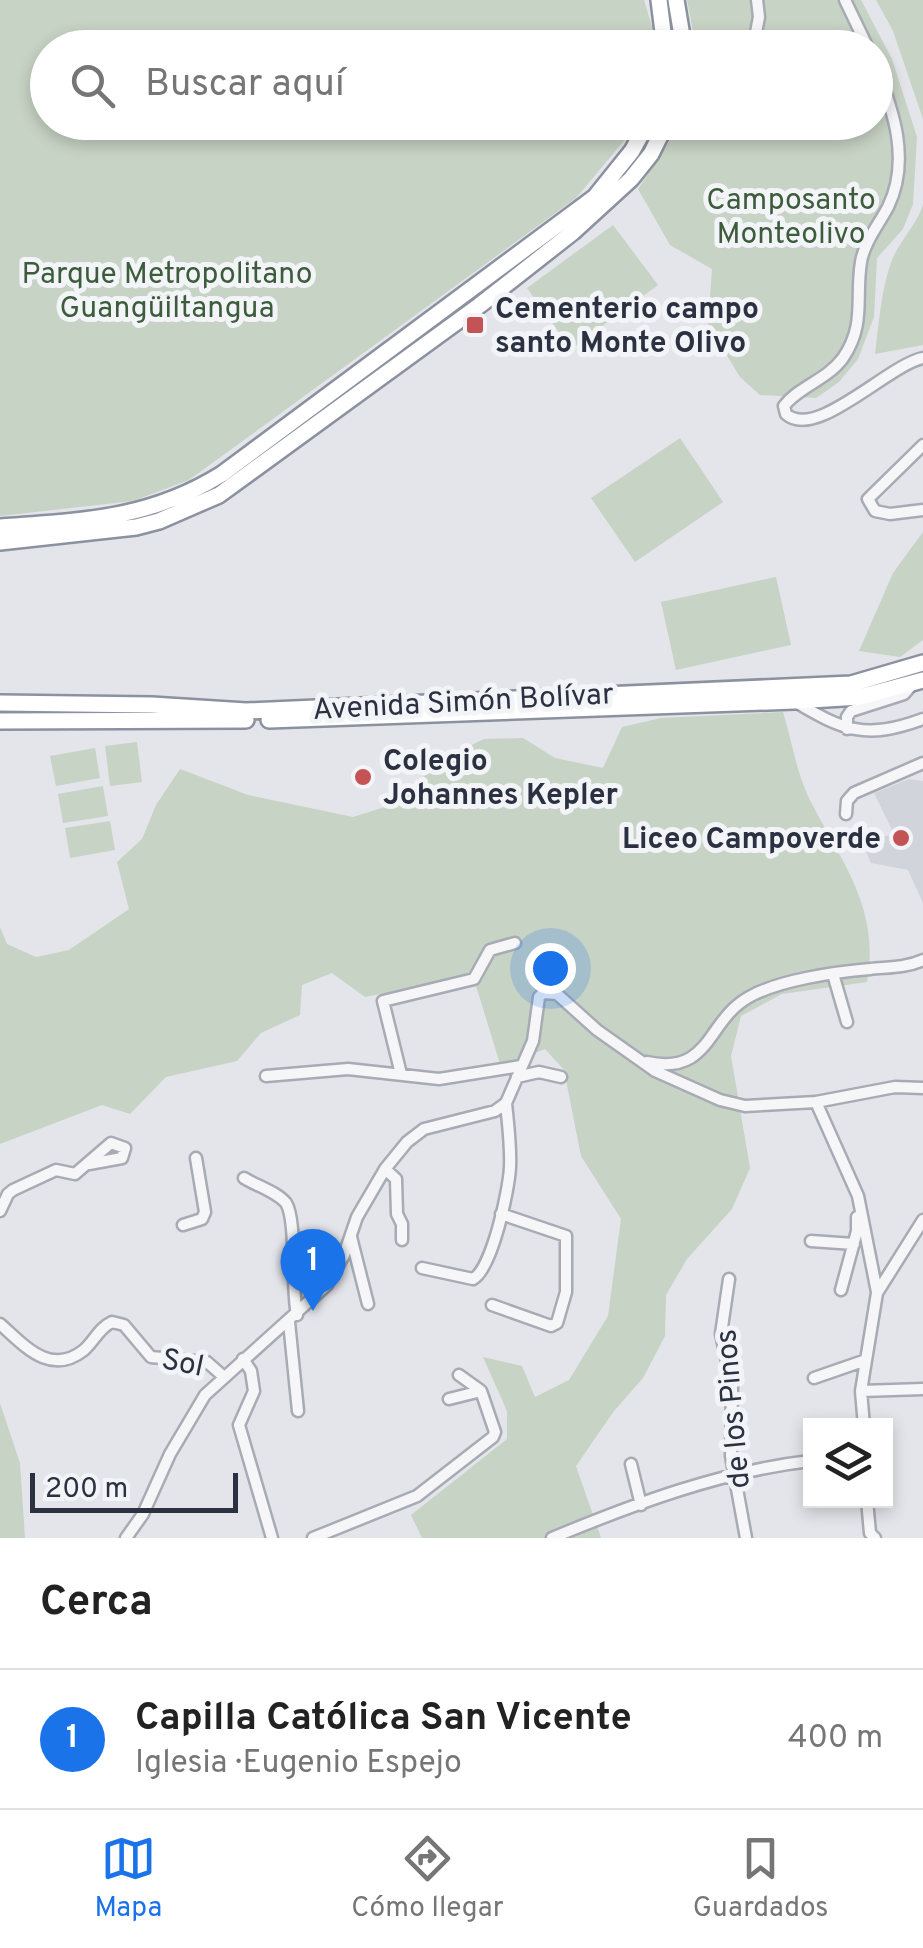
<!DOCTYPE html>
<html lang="es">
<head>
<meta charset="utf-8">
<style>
  :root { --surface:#fff; --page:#f6f6f6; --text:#222; --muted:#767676; --line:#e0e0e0; --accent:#1a73e8 }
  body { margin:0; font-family:Overpass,sans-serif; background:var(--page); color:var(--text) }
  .controls { position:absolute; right:30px; bottom:30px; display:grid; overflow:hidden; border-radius:0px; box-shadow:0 5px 15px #0003 }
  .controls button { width:90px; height:90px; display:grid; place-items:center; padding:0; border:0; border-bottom:2px solid var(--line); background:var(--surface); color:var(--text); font:50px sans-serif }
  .scale { position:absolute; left:30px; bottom:25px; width:208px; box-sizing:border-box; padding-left:10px; border:5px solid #2c3141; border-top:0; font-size:28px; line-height:35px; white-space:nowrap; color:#2c3141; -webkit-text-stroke:8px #f3f4f8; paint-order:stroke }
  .you { position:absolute; left:550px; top:968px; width:35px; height:35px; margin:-25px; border:8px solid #fff; border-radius:50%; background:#1a73e8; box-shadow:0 0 0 15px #1a73e833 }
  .badge { display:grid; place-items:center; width:65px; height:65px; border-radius:50%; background:var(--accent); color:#fff; font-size:32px; font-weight:700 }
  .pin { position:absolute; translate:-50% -82px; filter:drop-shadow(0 2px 5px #0008) }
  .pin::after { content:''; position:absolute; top:52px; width:35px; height:30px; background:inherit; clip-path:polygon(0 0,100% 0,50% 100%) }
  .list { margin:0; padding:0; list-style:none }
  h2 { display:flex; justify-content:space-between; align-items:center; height:130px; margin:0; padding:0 40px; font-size:42px }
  h2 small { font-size:32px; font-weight:400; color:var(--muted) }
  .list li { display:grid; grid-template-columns:65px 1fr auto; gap:30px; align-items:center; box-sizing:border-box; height:140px; padding:0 40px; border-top:2px solid var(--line) }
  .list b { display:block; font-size:38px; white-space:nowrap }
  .list p { margin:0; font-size:32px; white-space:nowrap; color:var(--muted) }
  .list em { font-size:32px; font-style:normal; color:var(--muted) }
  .icon { flex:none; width:55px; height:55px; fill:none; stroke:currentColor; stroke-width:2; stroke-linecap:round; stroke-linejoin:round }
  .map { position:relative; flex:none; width:923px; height:1538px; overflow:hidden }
  .search { position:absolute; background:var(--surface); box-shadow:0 5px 15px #0003; left:30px; right:30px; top:30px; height:110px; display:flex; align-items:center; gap:25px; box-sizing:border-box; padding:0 35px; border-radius:55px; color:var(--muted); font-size:38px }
  .sheet { height:270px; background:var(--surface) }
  nav { display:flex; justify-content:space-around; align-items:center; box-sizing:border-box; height:140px; border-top:2px solid var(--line); background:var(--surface); font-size:28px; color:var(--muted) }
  nav a { display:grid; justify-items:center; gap:5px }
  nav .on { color:var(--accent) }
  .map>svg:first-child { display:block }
</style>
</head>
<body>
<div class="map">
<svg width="923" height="1538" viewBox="0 0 923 1538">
  <rect width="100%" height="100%" fill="#e3e5ea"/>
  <path fill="#d2d4dc" d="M909 779 923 781V903L908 870 871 863 862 842 894 834 874 793Z"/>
  <path fill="#c7d3c5" d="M0 0H644L652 27 651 47 48 48V122L634 123 628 136 576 198 189 480 133 501 0 516Z
    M687 0H861L892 59 917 137 913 204 903 229 877 258 874 317 858 359 839 382 816 398 760 395 740 377 708 324 712 269 670 245 638 189 667 145 677 123 876 122V48L696 47Z
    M876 0H923V119L893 31Z
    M923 205V345L875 354C879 323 881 289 892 260 900 240 916 226 923 205Z
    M613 225 658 285 571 349 527 288Z
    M680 438 723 502 635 562 591 498Z
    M923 532V640L900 657 859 651 893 573Z
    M776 577 791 645 676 670 661 602Z
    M783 712C791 738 796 769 807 794 838 858 881 905 867 982L782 994 741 1016 731 1056 750 1168 732 1209 687 1259 666 1295 665 1336 643 1378 614 1411 576 1466 601 1538H422L411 1515 507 1439V1411L483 1357 522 1366 535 1397 569 1380 608 1316 621 1219 581 1156 564 1070 545 1049 501 1067 473 976 365 997 332 973 302 985 300 1015 261 1033 237 1061 166 1077 130 1114 102 1105 0 1144V927L7 944 36 957 69 950 129 909 117 862 142 839 156 805 180 769 248 795 353 817 385 807 404 796 441 760 484 739 523 738 555 758 603 768 622 727 661 718Z
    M137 742 142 782 110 786 105 746Z
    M95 748 100 778 56 786 50 756Z
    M103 786 108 816 63 823 58 794Z
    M110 821 115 850 70 858 65 828Z
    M0 1403 20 1463 25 1538H0Z"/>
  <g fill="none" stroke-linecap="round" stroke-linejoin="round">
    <g stroke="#a8abb4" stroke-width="15">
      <path id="minor" d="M845 0 868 48
        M753 48 759 17 757 0
        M876 66C893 110 911 160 888 207 879 224 864 243 861 262 855 299 866 324 843 358 827 380 798 387 784 406L786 414C816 441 888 365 923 358
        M923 445 868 499 875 511 890 514 923 510
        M794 701C844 731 866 740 923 719
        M847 729V717L851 711 904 694 912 685
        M846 814 847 801 854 793 923 763
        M833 974 847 1022
        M647 1062C711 1076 706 1021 749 997 779 980 835 972 870 969 888 967 905 968 923 960
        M401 1074 383 1001 474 979 490 950 515 943
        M266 1076 348 1069 439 1079 521 1066
        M517 1077 539 1072 561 1077
        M816 1102 858 1196 877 1292
        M385 1169 396 1179 397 1214 402 1224V1240
        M244 1178C257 1186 277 1192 286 1203 297 1220 291 1288 297 1315
        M0 1211 8 1194 13 1190 56 1170 75 1174 111 1143 125 1148 122 1158 89 1164
        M183 1225 202 1219 205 1212 196 1158
        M351 1237 368 1304
        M811 1241 854 1244
        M422 1268 473 1279C492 1269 509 1190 510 1167 511 1146 508 1124 506 1103
        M729 1279 721 1334 732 1385 731 1456 746 1538
        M841 1290 857 1231V1217
        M492 1305 551 1326 557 1323 566 1292V1236L501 1214
        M289 1322 298 1411
        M0 1324C24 1345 50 1377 84 1350 95 1340 99 1328 112 1322L124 1325 151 1357 207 1362 224 1377
        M243 1359 251 1371 254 1391 239 1425 272 1538
        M459 1375 480 1390
        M814 1378 866 1360
        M861 1391 923 1389
        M864 1426 861 1391 877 1293 923 1220
        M631 1464 641 1505
        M867 1500 870 1533 875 1538
        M126 1538 143 1514 170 1454 205 1395 327 1285 344 1255 357 1217 385 1169 407 1142 424 1129 495 1111 506 1103 533 1041 539 997 543 993 557 994 597 1030 655 1071 720 1100 745 1106 816 1102 895 1087 923 1088
        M313 1538 417 1496 493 1437 495 1432 481 1391 449 1399
        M552 1538C634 1504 722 1471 810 1461"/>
    </g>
    <g stroke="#8c91a0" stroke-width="20">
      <path id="highway" d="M659 0 665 48
        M676 0 684 48
        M0 527C83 521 150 519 222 474L595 197 632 151 648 122
        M0 542 136 527 159 521 219 495 480 305 573 232 631 179 651 154 667 122
        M0 703 152 705 246 711 851 684 923 663
        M269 720 794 701 860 697 923 680
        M0 721 246 720"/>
    </g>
    <use href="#minor" stroke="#f6f6f9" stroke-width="10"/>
    <use href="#highway" stroke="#fff" stroke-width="15"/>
  </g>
  <g fill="#c45355" stroke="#f3f4f8" stroke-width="4">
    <rect x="465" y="315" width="20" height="20" rx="5"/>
    <circle cx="363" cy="777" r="10"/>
    <circle cx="901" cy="838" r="10"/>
  </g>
  <g text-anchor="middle" stroke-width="10" stroke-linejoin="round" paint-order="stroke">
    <g font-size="30" fill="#3c5c3b" stroke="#f3f4f8">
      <text x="791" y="209">Camposanto<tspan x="791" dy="34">Monteolivo</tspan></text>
      <text x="167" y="283">Parque Metropolitano<tspan x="167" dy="34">Guangüiltangua</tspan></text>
    </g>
    <g font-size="30" font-weight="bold" fill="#2c3141" stroke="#f3f4f8" text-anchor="start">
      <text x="495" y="318">Cementerio campo<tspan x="495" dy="34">santo Monte Olivo</tspan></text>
      <text x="383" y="770">Colegio<tspan x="383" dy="34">Johannes Kepler</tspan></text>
      <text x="881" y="848" text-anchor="end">Liceo Campoverde</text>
    </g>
    <g font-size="30" fill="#2c3141" stroke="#f3f4f8">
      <text transform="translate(463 701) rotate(-3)" y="10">Avenida Simón Bolívar</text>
      <text transform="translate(183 1362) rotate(12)" y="10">Sol</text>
      <text transform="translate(732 1409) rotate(-95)" y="10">de los Pinos</text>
    </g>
  </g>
</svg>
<div class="controls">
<button><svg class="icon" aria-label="layers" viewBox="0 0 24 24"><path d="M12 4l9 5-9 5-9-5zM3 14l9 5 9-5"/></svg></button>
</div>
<div class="scale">200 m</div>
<div class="you"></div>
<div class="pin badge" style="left:313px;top:1311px">1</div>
<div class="search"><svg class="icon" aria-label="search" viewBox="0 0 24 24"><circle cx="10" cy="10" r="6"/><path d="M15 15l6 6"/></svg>Buscar aquí</div>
</div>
<section class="sheet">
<h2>Cerca<small></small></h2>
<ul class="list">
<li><span class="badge">1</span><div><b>Capilla Católica San Vicente</b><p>Iglesia · Eugenio Espejo</p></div><em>400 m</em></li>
</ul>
</section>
<nav>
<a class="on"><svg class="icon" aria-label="map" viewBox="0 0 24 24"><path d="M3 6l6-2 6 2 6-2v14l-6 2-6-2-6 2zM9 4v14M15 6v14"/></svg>Mapa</a>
<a><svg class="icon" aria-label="directions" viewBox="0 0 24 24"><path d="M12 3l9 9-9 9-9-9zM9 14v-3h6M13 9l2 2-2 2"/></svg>Cómo llegar</a>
<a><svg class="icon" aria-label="saved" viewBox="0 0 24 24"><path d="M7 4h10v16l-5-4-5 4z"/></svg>Guardados</a>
</nav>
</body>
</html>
